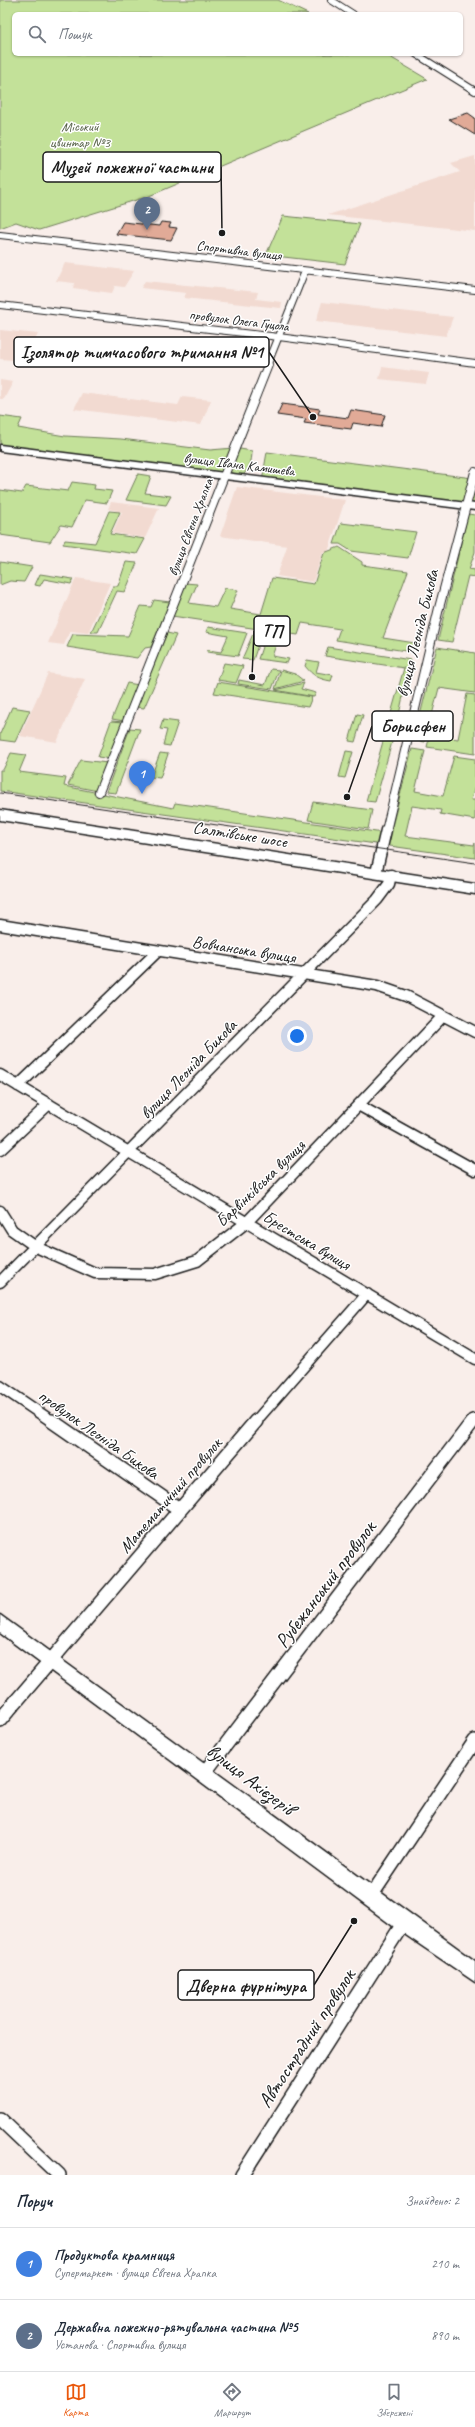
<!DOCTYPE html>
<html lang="uk">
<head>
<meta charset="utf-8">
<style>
  :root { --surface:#fff; --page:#f2f2f3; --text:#1f2937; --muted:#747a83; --line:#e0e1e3; --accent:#ea580c }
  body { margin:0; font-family:Caveat,sans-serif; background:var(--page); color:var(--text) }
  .you { position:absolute; left:297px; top:1036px; width:14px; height:14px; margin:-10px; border:3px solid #fff; border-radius:50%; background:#1a73e8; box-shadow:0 0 0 6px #1a73e833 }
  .badge { display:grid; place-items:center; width:26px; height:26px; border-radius:50%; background:var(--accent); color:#fff; font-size:13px; font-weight:700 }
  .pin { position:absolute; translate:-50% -33px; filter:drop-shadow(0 1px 2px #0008) }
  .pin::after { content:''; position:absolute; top:21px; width:14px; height:12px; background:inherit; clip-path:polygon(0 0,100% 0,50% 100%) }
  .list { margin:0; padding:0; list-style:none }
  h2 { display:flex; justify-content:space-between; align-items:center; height:52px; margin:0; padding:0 16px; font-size:17px }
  h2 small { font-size:13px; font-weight:400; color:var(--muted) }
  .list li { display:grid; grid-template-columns:26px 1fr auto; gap:12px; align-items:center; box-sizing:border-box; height:72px; padding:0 16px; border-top:1px solid var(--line) }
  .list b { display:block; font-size:15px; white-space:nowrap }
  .list p { margin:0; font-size:13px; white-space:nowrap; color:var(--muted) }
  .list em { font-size:13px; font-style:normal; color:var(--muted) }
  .icon { flex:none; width:22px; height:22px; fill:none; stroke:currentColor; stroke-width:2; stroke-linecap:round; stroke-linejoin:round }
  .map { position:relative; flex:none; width:475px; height:2175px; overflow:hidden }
  .search { position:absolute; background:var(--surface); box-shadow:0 1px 3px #0004; left:12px; right:12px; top:12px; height:44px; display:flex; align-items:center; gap:10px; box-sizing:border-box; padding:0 14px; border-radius:6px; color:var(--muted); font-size:15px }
  .sheet { height:196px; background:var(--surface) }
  nav { display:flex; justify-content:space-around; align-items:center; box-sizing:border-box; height:56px; border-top:1px solid var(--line); background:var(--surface); font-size:11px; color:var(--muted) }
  nav a { display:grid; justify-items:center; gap:2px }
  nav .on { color:var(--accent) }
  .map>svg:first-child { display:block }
</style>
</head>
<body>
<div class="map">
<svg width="475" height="2175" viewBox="0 0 475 2175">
  <rect width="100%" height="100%" fill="#f9eeea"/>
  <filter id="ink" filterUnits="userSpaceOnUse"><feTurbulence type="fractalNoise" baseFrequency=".025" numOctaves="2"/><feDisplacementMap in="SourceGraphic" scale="8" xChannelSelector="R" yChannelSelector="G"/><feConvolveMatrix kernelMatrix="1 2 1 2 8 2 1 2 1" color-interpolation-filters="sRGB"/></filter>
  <g filter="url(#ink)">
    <path fill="#f2dad1" d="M475 156V231L328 215 460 172 451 163Z
      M65 263 134 271 124 287 115 286 112 293 73 288 74 283 56 281Z
      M145 281 258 292 256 299 282 302 281 308 184 298 186 293 141 288Z
      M322 302 453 317 446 336 316 321Z
      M0 330 38 334 25 361 0 359Z
      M382 367 429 373 426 384 379 379Z
      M0 380 13 382 4 399H0Z
      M82 393 178 405 182 397 211 400 201 425 74 409Z
      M237 487 345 500 328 552H323L313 582 277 576 287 546 220 536Z
      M111 502 159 508 145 538 112 533 122 512 108 509Z
      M76 578 110 583 88 633 70 631 64 645 48 643Z
      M48 673 85 679 57 742 20 736Z"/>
    <path fill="#c3e199" stroke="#707e5a" d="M0 0H278L308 14H14V54H385L427 79 149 196 39 230 16 222 0 228Z
      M283 216 360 224 345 264 266 255Z
      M0 416 22 419 18 428 65 436 121 439 210 450 234 448 252 451C252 462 249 470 240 478L7 449 8 446 0 445Z
      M267 452 473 478 475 472V508L262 481Z
      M138 474 151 476 145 493 171 496 166 505 126 500Z
      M72 482 95 485 94 489 112 491 107 503 85 500 72 527 61 525 50 542 0 535V490L22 493 26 486 68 491Z
      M109 511 120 512 110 534 145 539 137 554 63 544 65 540 95 543Z
      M468 514 475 515V552L469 569 475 570V577L468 576 452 642 438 640Z
      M341 523 416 532 408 558 351 551 340 544H334Z
      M339 547 362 562V565L408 571 383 638 415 643 412 652 336 640 340 629 302 623 298 635 172 616 185 583 197 584 189 603 216 607 225 588 238 590 230 609 261 614 272 578 314 584 324 553Z
      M0 562 32 567 24 582 10 581 0 585Z
      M126 562 137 563 125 592 117 591 98 632H91L113 586H118Z
      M40 574 73 579 71 584 44 579 40 586 35 585Z
      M154 600 170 602 151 647 145 648 137 658 67 647 73 634 128 636 141 606 151 607Z
      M208 627 247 633 238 656 207 652 208 650 221 652 228 636 206 632Z
      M167 633 176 635 144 708 136 707Z
      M253 634 261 636 253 660 242 659Z
      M266 635 279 637 272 656 289 659 287 663 258 659Z
      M328 647 411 660 396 728 375 802 366 801 404 668 325 656Z
      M437 647 475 653V693L439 688 425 742 414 740Z
      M307 660 319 662 316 672 333 675 331 681C319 679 313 676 305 666Z
      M224 663 243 666 236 683 218 680Z
      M271 669 279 670 272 689 238 684 239 680 265 685Z
      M281 670 295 674 304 681 275 689Z
      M218 682 312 697 308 707 214 693Z
      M127 683 139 685 124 721 112 719Z
      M304 683 301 689 316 693 314 697 275 690Z
      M467 694 475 695V754L427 747 430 735 458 739Z
      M12 707 30 710 15 742 0 740V734Z
      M357 714 363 715 355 742 349 741Z
      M163 720 178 722 170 746 163 745 167 730 160 729Z
      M111 721 124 722 111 759 98 757Z
      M130 728 140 729 116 793 106 792Z
      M412 749 425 751 415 791 443 796 454 756 475 759V786L471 800H475V820L440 814 441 810 412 806 405 836 474 845 475 843V858L0 791V770H3L11 753 26 755 19 772 66 778 64 786 173 808 175 803 390 834Z
      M346 751 353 752 345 778 339 777Z
      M160 753 168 754 160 778 151 777Z
      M81 760 108 763 98 791 68 785Z
      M313 802 372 810 368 829 308 820Z"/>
    <path fill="#e1aa97" stroke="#1c1c1c" d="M468 113 475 118V135L449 119Z
      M123 222 159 226 161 222 171 223 169 227 177 228 171 240 116 234Z
      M282 404 320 409 318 414 348 418 351 410 385 415 381 427 353 423 351 429 304 423 306 419 277 415Z"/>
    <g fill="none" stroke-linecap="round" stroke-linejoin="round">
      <g stroke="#1c1c1c" stroke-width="8">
        <path id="street-far3" d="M331 0 353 14
          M416 54 475 91
          M0 235 475 290
          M0 305 279 337 475 363
          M267 366 305 271"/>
      </g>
      <g stroke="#1c1c1c" stroke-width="10">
        <path id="street-far2" d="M99 792 268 365
          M386 831 439 608 475 472"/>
      </g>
      <g stroke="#1c1c1c" stroke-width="13">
        <path id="street-far1" d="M376 873 386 830
          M0 925 377 986 406 996 475 1032
          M0 1075 475 1359
          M18 1086 157 952
          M360 1106 475 1170
          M0 1150 49 1104
          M0 1211 12 1230 36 1247 95 1273 155 1274 197 1261 247 1222 443 1016
          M0 1282 377 900 389 884 391 875
          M0 1386 53 1422
          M255 1422 367 1294
          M472 1422 475 1419"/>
      </g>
      <g stroke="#1c1c1c" stroke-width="16">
        <path id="street" d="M52 1421 179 1509
          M0 1720 256 1421
          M205 1772 473 1421
          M371 1896 475 1741
          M0 2119 59 2175
          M242 2175 404 1922"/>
      </g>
      <g stroke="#1c1c1c" stroke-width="3">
        <path id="secondary" d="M0 445 475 504V510L0 451Z
          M0 1615 475 1961V1982L397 1929 0 1633Z"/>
      </g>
      <g stroke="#1c1c1c" stroke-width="3">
        <path id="primary" d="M0 810 475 884V894L0 820Z"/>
      </g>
      <use href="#street-far3" stroke="#fff" stroke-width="6"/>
      <use href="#street-far2" stroke="#fff" stroke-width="8"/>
      <use href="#street-far1" stroke="#fff" stroke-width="10"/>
      <use href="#street" stroke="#fff" stroke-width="13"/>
      <use href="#secondary" fill="#fff" fill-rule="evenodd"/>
      <use href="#primary" fill="#fff" fill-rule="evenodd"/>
      <path stroke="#1c1c1c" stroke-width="1" d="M0 793 475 863"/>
    </g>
  </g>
  <g text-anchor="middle" stroke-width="3" stroke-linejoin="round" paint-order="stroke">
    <g font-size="14" fill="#566148" stroke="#fff">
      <text x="80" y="131">Міський<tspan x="80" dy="16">цвинтар №3</tspan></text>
    </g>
    <g font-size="14" fill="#1c1c1c" stroke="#fff">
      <text transform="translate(239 250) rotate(7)" y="5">Спортивна вулиця</text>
      <text transform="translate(239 320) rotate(7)" y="5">провулок Олега Гуцола</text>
      <text transform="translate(239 464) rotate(7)" y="5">вулиця Івана Камишева</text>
      <text transform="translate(190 527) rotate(-69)" y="5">вулиця Євгена Храпка</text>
    </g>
    <g font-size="17" fill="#1c1c1c" stroke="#fff">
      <text transform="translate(417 633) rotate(-76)" y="6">вулиця Леоніда Бикова</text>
      <text transform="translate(240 834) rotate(9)" y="6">Салтівське шосе</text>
      <text transform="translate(244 949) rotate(9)" y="6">Вовчанська вулиця</text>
      <text transform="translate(188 1069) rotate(-46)" y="6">вулиця Леоніда Бикова</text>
      <text transform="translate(260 1183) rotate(-44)" y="6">Барвінківська вулиця</text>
      <text transform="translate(307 1240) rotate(31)" y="6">Брестська вулиця</text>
      <text transform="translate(99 1434) rotate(35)" y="6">провулок Леоніда Бикова</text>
      <text transform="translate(170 1495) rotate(-49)" y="6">Математичний провулок</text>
    </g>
    <g font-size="20" fill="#1c1c1c" stroke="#fff">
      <text transform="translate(325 1584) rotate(-53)" y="7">Рубежанський провулок</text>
      <text transform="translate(251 1779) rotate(37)" y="7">вулиця Ахієзерів</text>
      <text transform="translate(306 2038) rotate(-57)" y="7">Автострадний провулок</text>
    </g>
  </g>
  <path fill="none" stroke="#1c1c1c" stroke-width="1.5" d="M222 233L221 167M313 417L269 352M252 677L254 631M347 797L372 726M354 1921L314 1985"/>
  <g fill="#1c1c1c" stroke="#fff" stroke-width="1.5">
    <circle cx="222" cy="233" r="4"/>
    <circle cx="313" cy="417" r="4"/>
    <circle cx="252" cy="677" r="4"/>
    <circle cx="347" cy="797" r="4"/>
    <circle cx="354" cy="1921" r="4"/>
  </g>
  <g fill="#fff" stroke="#1c1c1c" stroke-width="1.5">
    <rect x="43" y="152" width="178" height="30" rx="4"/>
    <rect x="14" y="337" width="255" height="30" rx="4"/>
    <rect x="254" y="616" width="36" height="30" rx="4"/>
    <rect x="372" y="711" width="81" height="30" rx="4"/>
    <rect x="178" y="1970" width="136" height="30" rx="4"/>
  </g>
  <g font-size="18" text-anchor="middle" font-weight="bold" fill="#1c1c1c">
    <text x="132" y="173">Музей пожежної частини</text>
    <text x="142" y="358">Ізолятор тимчасового тримання №1</text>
    <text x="272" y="637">ТП</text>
    <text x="413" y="732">Борисфен</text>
    <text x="246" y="1992">Дверна фурнітура</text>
  </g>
</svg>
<div class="you"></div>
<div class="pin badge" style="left:142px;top:794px;background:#3f7fe0">1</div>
<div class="pin badge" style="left:147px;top:230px;background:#5c6f8a">2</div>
<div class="search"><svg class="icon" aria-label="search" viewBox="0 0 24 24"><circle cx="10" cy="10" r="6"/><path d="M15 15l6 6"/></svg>Пошук</div>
</div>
<section class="sheet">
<h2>Поруч<small>Знайдено: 2</small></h2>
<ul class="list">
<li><span class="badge" style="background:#3f7fe0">1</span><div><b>Продуктова крамниця</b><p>Супермаркет · вулиця Євгена Храпка</p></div><em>210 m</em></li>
<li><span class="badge" style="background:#5c6f8a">2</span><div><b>Державна пожежно-рятувальна частина №5</b><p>Установа · Спортивна вулиця</p></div><em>890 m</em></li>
</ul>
</section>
<nav>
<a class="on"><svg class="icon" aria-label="map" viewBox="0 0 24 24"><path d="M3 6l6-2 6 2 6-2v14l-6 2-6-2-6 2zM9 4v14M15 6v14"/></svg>Карта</a>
<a><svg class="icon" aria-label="directions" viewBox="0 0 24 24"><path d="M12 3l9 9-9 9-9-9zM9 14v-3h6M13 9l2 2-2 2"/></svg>Маршрут</a>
<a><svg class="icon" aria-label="saved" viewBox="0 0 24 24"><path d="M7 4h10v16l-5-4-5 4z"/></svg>Збережені</a>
</nav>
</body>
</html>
